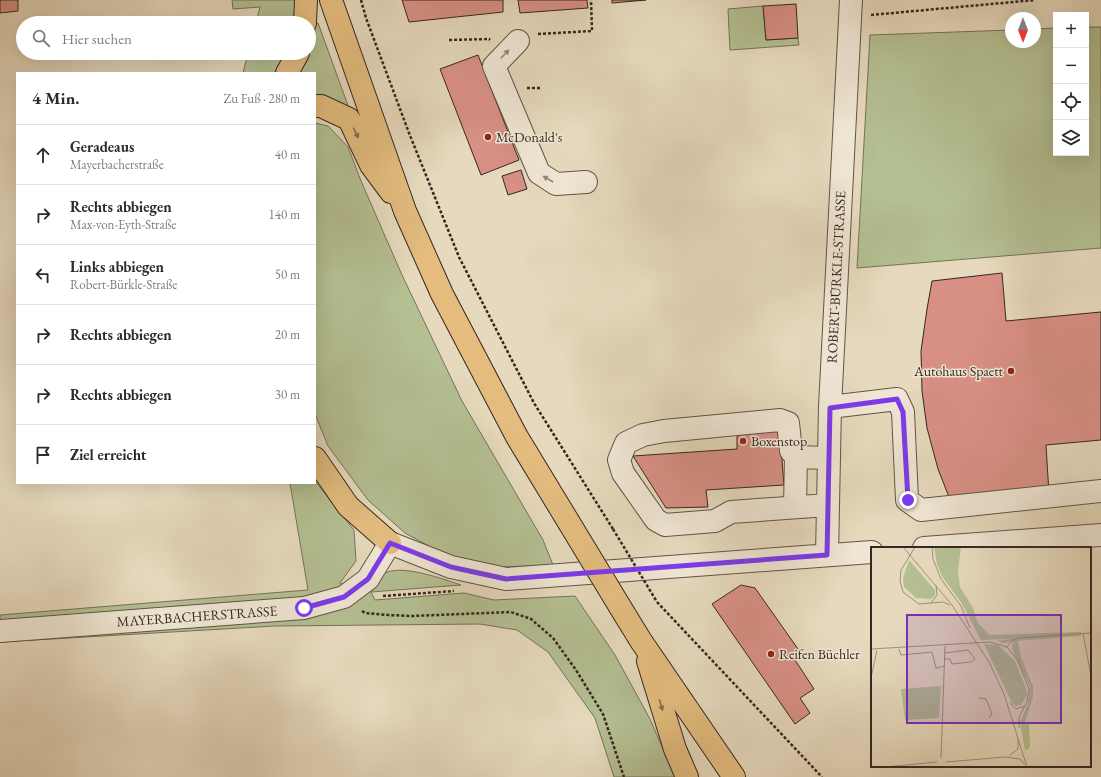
<!DOCTYPE html>
<html lang="de">
<head>
<meta charset="utf-8">
<style>
  :root { --surface:#fff; --page:#f7f7f7; --text:#2b2b33; --muted:#7c7c81; --line:#e1e1e2 }
  body { margin:0; font-family:"EB Garamond",serif; background:var(--page); color:var(--text) }
  .controls { position:absolute; right:12px; top:12px; display:grid; overflow:hidden; border-radius:0px; box-shadow:0 4px 16px #0002 }
  .controls button { width:36px; height:36px; display:grid; place-items:center; padding:0; border:0; border-bottom:1px solid var(--line); background:var(--surface); color:var(--text); font:20px sans-serif }
  .compass { position:absolute; left:1005px; top:12px; width:36px; height:36px; border-radius:50%; background:var(--surface); box-shadow:0 4px 16px #0002; rotate:180deg }
  .stop { position:absolute; width:12px; height:12px; margin:-9px; border:3px solid #7c3aed; border-radius:50%; background:#fff }
  .stop.end { background:#7c3aed; border-color:#fff; box-shadow:0 1px 4px #0008 }
  .list { margin:0; padding:0; list-style:none }
  h2 { display:flex; justify-content:space-between; align-items:center; height:52px; margin:0; padding:0 16px; font-size:17px }
  h2 small { font-size:13px; font-weight:400; color:var(--muted) }
  .list li { display:grid; grid-template-columns:26px 1fr auto; gap:12px; align-items:center; box-sizing:border-box; height:60px; padding:0 16px; border-top:1px solid var(--line) }
  .list b { display:block; font-size:15px; white-space:nowrap }
  .list p { margin:0; font-size:13px; white-space:nowrap; color:var(--muted) }
  .list em { font-size:13px; font-style:normal; color:var(--muted) }
  .icon { flex:none; width:22px; height:22px; fill:none; stroke:currentColor; stroke-width:2; stroke-linecap:round; stroke-linejoin:round }
  .map { position:relative; flex:none; width:1101px; height:777px; overflow:hidden }
  .search { position:absolute; background:var(--surface); box-shadow:0 4px 16px #0002; left:16px; top:16px; width:300px; height:44px; display:flex; align-items:center; gap:10px; box-sizing:border-box; padding:0 14px; border-radius:22px; color:var(--muted); font-size:15px }
  .panel { position:absolute; background:var(--surface); box-shadow:0 4px 16px #0002; left:16px; top:72px; width:300px; height:412px; border-radius:0px }
  .map>svg:first-child { display:block }
</style>
</head>
<body>
<div class="map">
<svg width="1101" height="777" viewBox="0 0 1101 777">
  <rect width="100%" height="100%" fill="#e6d9bd"/>
  <filter id="stains"><feTurbulence type="fractalNoise" baseFrequency=".005" numOctaves="4"/><feColorMatrix values="0 0 0 0 .2 0 0 0 0 .09 0 0 0 0 .02 0 0 0 .5 -.17"/></filter>
  <radialGradient id="worn" r=".72"><stop offset=".6" stop-color="#630" stop-opacity="0"/><stop offset="1" stop-color="#630" stop-opacity=".3"/></radialGradient>
  <path fill="#b4bf92" stroke="#747359" d="M232 0H295L297 8 295 23H256L260 7 233 9Z
    M763 6 766 40 798 38 799 45 730 50 728 9Z
    M318 23 350 111 315 96V73H298L304 63 314 43 315 25Z
    M1086 27H1101V248L857 268 870 35 1011 30V42H1035V29L1056 28V153H1086Z
    M248 53H287L285 57 274 73H243Z
    M315 123 328 126 348 147 361 181 402 275 462 401 543 540 553 565 500 567 451 558 405 533 368 500 328 446 315 414Z
    M315 481 354 530 356 561 340 583 370 591C374 586 378 578 383 574 400 563 443 579 461 585L371 592 375 600 464 593 494 600 575 596 615 655 650 719 675 777H614L595 718 548 652 517 630 480 624 275 626 0 642V615L308 590 290 483H315Z"/>
  <path fill="#d89085" stroke="#352720" d="M0 0H18V11L0 13Z
    M402 0H503V12L409 22Z
    M518 0H587L588 8 520 13Z
    M612 0H646L612 3Z
    M796 4 798 38 766 40 763 6Z
    M478 55 519 160 481 175 440 69Z
    M521 170 527 189 508 195 502 176Z
    M1002 273 1006 321 1101 312V440L1046 445 1049 494 951 502 938 469 927 428 922 391 921 351 927 309 932 281Z
    M779 424 784 485 706 490 708 507 666 508 633 456 737 449V427Z
    M741 585 755 588 798 649 795 660 814 689 800 698 810 713 795 724 712 604Z"/>
  <g fill="none" stroke-linecap="round" stroke-linejoin="round">
    <g stroke="#615447" stroke-width="24">
      <path id="minor" d="M518 41 494 66 539 173 556 184 586 182
        M830 407 897 399 903 412 907 500 921 510 1101 491
        M828 505 731 512 715 521 665 525 656 520 623 473 619 460 626 443 643 435 664 431 780 420 788 423 791 451 796 457 829 458
        M795 507 796 457
        M924 548 1101 535
        M827 555 830 407 851 0
        M0 631 304 608 344 597 368 579 390 543 451 567 506 579 872 552"/>
    </g>
    <g stroke="#352720" stroke-width="24">
      <path id="highway" d="M331 0 405 211 442 294 517 437 568 521
        M305 23 306 0
        M287 73 298 53
        M315 106H321L349 119 371 165 391 192
        M315 458 348 506 390 543
        M625 615 641 641 734 777
        M648 661 675 749 687 777"/>
    </g>
    <path stroke="#352720" stroke-width="2.5" stroke-dasharray="3 2" stroke-linecap="butt" d="M361 0 366 18 409 133 459 257 534 403 613 529
      M871 15 1035 0
      M538 34 592 31 591 0
      M449 40 489 39 490 40
      M527 88H540
      M383 596 454 591
      M657 602 822 777
      M362 611 365 613 388 615 412 616 511 612 531 619 553 638 576 670 603 714 624 777"/>
    <use href="#minor" stroke="#efe6d4" stroke-width="22"/>
    <use href="#highway" stroke="#e3bc7e" stroke-width="22"/>
    <g stroke="#352720" stroke-width="24" stroke-linecap="butt">
      <path id="highway-bridge" d="M568 521 625 615"/>
    </g>
    <path stroke="#352720" stroke-width="2.5" stroke-dasharray="3 2" stroke-linecap="butt" d="M613 529 657 602"/>
    <use href="#highway-bridge" stroke="#e3bc7e" stroke-width="22"/>
  </g>
  <defs><path id="oneway-solid" d="M-6-.8H1V-3.2L6.5 0L1 3.2V.8H-6Z"/></defs>
  <g fill="#92867a">
    <use href="#oneway-solid" transform="translate(505 54) rotate(-46)"/>
    <use href="#oneway-solid" transform="translate(548 179) rotate(-150)"/>
  </g>
  <g fill="#836a4a">
    <use href="#oneway-solid" transform="translate(356 133) rotate(64)"/>
    <use href="#oneway-solid" transform="translate(661 705) rotate(73)"/>
  </g>
  <g fill="none" stroke-linecap="round" stroke-linejoin="round">
    <path stroke="#7c3aed" stroke-width="5" d="M304 608 344 597 368 579 390 543 451 567 506 579 827 555 830 408 897 399 903 412 908 500"/>
  </g>
  <g fill="#8f2418" stroke="#efe6d4" stroke-width="1.5">
    <circle cx="488" cy="137" r="4"/>
    <circle cx="1011" cy="371" r="4"/>
    <circle cx="743" cy="441" r="4"/>
    <circle cx="771" cy="654" r="4"/>
  </g>
  <g text-anchor="middle" stroke-width="3" stroke-linejoin="round" paint-order="stroke">
    <g font-size="14" fill="#352720" stroke="#efe6d4" text-anchor="start">
      <text x="496" y="142">McDonald's</text>
      <text x="1003" y="376" text-anchor="end">Autohaus Spaett</text>
      <text x="751" y="446">Boxenstop</text>
      <text x="779" y="659">Reifen Büchler</text>
    </g>
    <g font-size="14" fill="#352720" stroke="#efe6d4">
      <text transform="translate(836 277) rotate(-87)" y="5">ROBERT-BÜRKLE-STRASSE</text>
      <text transform="translate(197 616) rotate(-4)" y="5">MAYERBACHERSTRASSE</text>
    </g>
  </g>
  <g transform="translate(871 547)">
    <rect width="220" height="220" fill="#e6d9bd"/>
    <path d="M63 0H90L87 24 89 40 102 61 107 76 118 88 210 85V89L147 94 150 110 162 139V150L154 175H158L159 200 157 202 154 203 149 175 157 157 159 140 141 102 142 95 132 96 126 94 138 92 110 93 90 55 72 31 66 17ZM38 13 64 43V48L60 52 45 51 33 40 32 31ZM113 97 127 98 144 114 155 141 156 148 150 158 144 159 141 156ZM70 139 68 171 34 173 30 142Z" fill="#b4bf92"/>
    <path fill="none" stroke="#9f927e" stroke-width="1" d="M32 0 81 58 118 115 133 147 156 220M44 0 30 23 29 34 32 45 48 57 72 55 79 58M61 0 62 12 70 32 90 59 99 81M60 56 66 48 65 38M212 86 220 129M136 100 147 114 158 142 156 155 148 170V181M0 102 119 95 136 100 142 93 148 91 220 86M28 102 30 108 61 105 65 121 74 119M74 112H79L81 117 100 115 104 112 97 103 74 106M0 131 6 103M108 151 115 152 121 167 118 171M139 156 145 162 154 159M138 209 147 202V192M134 210 149 212 154 218M70 211 74 99M75 215 134 210M14 220 66 215"/>
    <path fill="#7b2cbf" fill-opacity="0.15" stroke="#7b2cbf" stroke-width="2" d="M36 68H190V176H36Z"/>
    <rect width="220" height="220" fill="none" stroke="#352720" stroke-width="2"/>
  </g>
  <rect width="100%" height="100%" filter="url(#stains)"/>
  <rect width="100%" height="100%" fill="url(#worn)"/>
</svg>
<div class="controls">
<button>+</button>
<button>−</button>
<button><svg class="icon" aria-label="locate" viewBox="0 0 24 24"><circle cx="12" cy="12" r="6"/><path d="M12 2v4M12 18v4M2 12h4M18 12h4"/></svg></button>
<button><svg class="icon" aria-label="layers" viewBox="0 0 24 24"><path d="M12 4l9 5-9 5-9-5zM3 14l9 5 9-5"/></svg></button>
</div>
<svg class="compass" viewBox="-18 -18 36 36"><path d="M0-13l5 13h-10z" fill="#e53935"/><path d="M0 13l5-13h-10z" fill="#7c7c81"/></svg>
<div class="stop" style="left:304px;top:608px"></div>
<div class="stop end" style="left:908px;top:500px"></div>
<div class="search"><svg class="icon" aria-label="search" viewBox="0 0 24 24"><circle cx="10" cy="10" r="6"/><path d="M15 15l6 6"/></svg>Hier suchen</div>
<section class="panel">
<h2>4 Min.<small>Zu Fuß · 280 m</small></h2>
<ul class="list">
<li><svg class="icon" aria-label="ahead" viewBox="0 0 24 24"><path d="M12 20V5M6 11l6-6 6 6"/></svg><div><b>Geradeaus</b><p>Mayerbacherstraße</p></div><em>40 m</em></li>
<li><svg class="icon" aria-label="right" viewBox="0 0 24 24"><path d="M7 20v-9h11M14 6l5 5-5 5"/></svg><div><b>Rechts abbiegen</b><p>Max-von-Eyth-Straße</p></div><em>140 m</em></li>
<li><svg class="icon" aria-label="left" viewBox="0 0 24 24"><path d="M17 20v-9H6M10 6l-5 5 5 5"/></svg><div><b>Links abbiegen</b><p>Robert-Bürkle-Straße</p></div><em>50 m</em></li>
<li><svg class="icon" aria-label="right" viewBox="0 0 24 24"><path d="M7 20v-9h11M14 6l5 5-5 5"/></svg><div><b>Rechts abbiegen</b></div><em>20 m</em></li>
<li><svg class="icon" aria-label="right" viewBox="0 0 24 24"><path d="M7 20v-9h11M14 6l5 5-5 5"/></svg><div><b>Rechts abbiegen</b></div><em>30 m</em></li>
<li><svg class="icon" aria-label="arrive" viewBox="0 0 24 24"><path d="M6 21V4h12l-3 4 3 4H6"/></svg><div><b>Ziel erreicht</b></div></li>
</ul>
</section>
</div>
</body>
</html>
